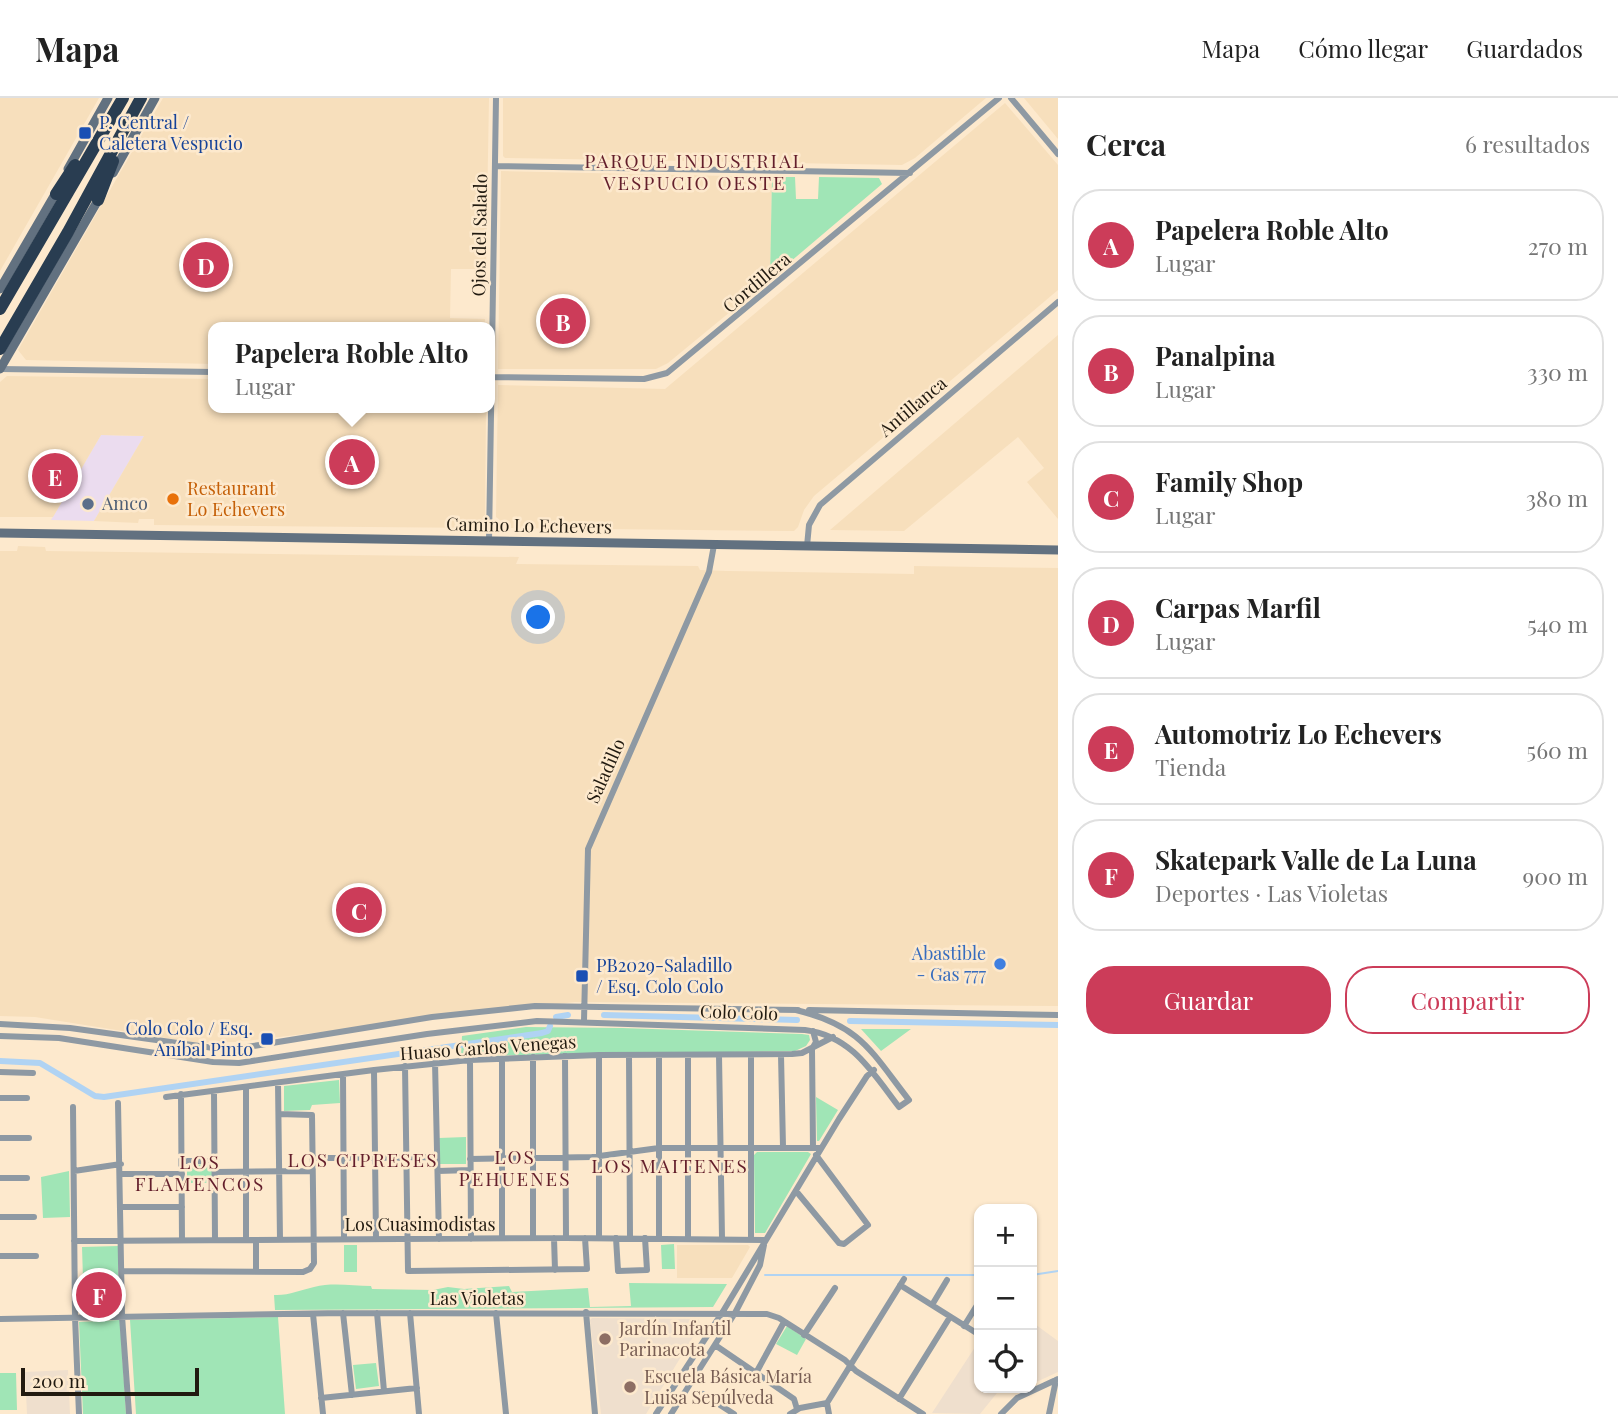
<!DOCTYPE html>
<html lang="es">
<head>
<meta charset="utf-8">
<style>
  :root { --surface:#fff; --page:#f6f6f6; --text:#222; --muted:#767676; --line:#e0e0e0; --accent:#cc3c59 }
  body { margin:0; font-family:"Playfair Display",serif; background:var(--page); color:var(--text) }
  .controls { position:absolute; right:21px; bottom:21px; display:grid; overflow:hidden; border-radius:14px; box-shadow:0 2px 5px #0004 }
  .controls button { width:63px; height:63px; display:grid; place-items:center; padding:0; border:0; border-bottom:2px solid var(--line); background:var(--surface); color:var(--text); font:35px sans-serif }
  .scale { position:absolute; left:21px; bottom:18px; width:178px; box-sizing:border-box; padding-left:7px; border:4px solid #211a10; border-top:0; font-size:19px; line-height:24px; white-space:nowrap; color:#211a10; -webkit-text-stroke:5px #fde9cd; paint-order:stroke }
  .you { position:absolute; left:539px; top:520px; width:24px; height:24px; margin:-18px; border:5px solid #fff; border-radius:50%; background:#1a73e8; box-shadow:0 0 0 10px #1a73e833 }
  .badge { display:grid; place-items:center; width:46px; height:46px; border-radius:50%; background:var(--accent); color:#fff; font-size:23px; font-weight:700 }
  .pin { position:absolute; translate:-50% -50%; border:4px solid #fff; box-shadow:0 2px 7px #0006 }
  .popup { position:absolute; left:208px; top:224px; width:287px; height:91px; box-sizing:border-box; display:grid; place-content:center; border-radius:14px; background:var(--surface); filter:drop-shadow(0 2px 5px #0005); font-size:23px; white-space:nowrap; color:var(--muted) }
  .popup b { font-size:26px; color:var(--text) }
  .popup::after { content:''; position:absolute; left:50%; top:100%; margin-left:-14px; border:14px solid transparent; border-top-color:var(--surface) }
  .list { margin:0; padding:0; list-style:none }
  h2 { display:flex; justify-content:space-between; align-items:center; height:91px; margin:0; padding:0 28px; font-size:30px }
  h2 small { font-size:23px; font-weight:400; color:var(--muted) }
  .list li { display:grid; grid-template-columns:46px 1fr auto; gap:21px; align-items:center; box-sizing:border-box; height:112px; margin:0 14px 14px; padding:0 14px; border:2px solid var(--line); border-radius:28px }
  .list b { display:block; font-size:26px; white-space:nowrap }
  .list p { margin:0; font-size:23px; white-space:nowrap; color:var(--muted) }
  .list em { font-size:23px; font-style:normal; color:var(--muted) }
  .actions { display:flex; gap:14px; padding:21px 28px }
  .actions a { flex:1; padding:16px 0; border:2px solid var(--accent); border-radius:28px; text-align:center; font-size:24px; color:var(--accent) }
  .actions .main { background:var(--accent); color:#fff }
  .icon { flex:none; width:38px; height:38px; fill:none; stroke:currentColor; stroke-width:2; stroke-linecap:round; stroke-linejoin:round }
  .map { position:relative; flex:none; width:1058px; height:1316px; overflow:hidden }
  header { display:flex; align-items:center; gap:42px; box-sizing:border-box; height:98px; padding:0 35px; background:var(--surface); border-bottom:2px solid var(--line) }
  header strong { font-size:33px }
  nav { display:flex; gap:38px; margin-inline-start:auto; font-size:24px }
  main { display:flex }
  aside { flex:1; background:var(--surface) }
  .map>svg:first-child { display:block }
</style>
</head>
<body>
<header>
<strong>Mapa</strong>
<nav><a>Mapa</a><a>Cómo llegar</a><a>Guardados</a></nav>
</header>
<main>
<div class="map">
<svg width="1058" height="1316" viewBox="0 0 1058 1316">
  <rect width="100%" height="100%" fill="#fde9cd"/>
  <path fill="#ebdcef" d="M101 337 144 338 94 423 51 422Z"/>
  <path fill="#f7dfbc" d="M0 0H99L0 173Z
    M163 0H489L486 171H451L450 220 485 221V229H214V266L26 262 18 252Z
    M503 0H986L915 60 902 67 505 60 503 58Z
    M1024 0H1058V41Z
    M1005 5 1058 67V192L814 398 804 412 798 429 794 433 510 430 496 419 498 287 665 291Z
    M501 73 772 79 770 181 668 265 656 271H498Z
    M1058 237V421L1027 384 1044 370 1018 339 904 433 830 432Z
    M7 278 214 281V310H486L485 430 154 427V421H139L138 425 94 423 144 338 101 337 53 419H0V284Z
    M18 448 45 449 46 453 519 459 516 466 698 468 700 472 727 473 914 476V468L1058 470V908L575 904 236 944 197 945 35 919 0 918V453H17Z
    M677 1147H748L750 1149 732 1180H677Z"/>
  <path fill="#efdfcd" d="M592 1220 698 1221 701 1226 646 1316H601L590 1222Z
    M1032 1224 1058 1243V1274L1032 1286Z
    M979 1243V1290H1001L980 1316 932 1315Z
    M68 1272 70 1316H27L25 1274Z"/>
  <path fill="#a0e5b6" d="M772 79H795L796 101H818L819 79 879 80 882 86 770 181Z
    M526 929 622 930 802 936 809 937 810 942 806 948 795 953 461 958 462 938Z
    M861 931H911L881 953Z
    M339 982 340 1005 312 1007 310 1012 284 1013V988Z
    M816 999 838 1012 819 1043H817Z
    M466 1039V1066H440L439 1040Z
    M757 1054H808L811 1056 765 1135H755L754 1057Z
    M212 1066 213 1085H187V1067Z
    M69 1073 70 1119 43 1120 41 1079Z
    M674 1146 675 1171H662L661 1147Z
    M344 1147H357V1174H344Z
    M118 1148V1180L83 1181 82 1149Z
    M82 1185H115L116 1209 83 1210Z
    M629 1185 727 1186 713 1209 275 1212 274 1197C288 1198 300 1192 314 1189 333 1184 352 1188 371 1188L372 1191 433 1192 448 1189 464 1191 509 1188 512 1194 588 1190 590 1209 631 1208Z
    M278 1219 285 1316H136L130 1222Z
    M120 1222 126 1316H83L79 1224Z
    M787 1228 806 1241 797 1257 776 1246Z
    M376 1265 379 1288 356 1291 353 1267Z
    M0 1275H16L17 1312H0Z"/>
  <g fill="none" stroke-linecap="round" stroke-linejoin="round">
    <path stroke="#b0d3f3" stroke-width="2" d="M765 1177H979
      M1032 1177 1058 1173"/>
    <path stroke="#b0d3f3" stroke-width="6" d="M604 917 797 922
      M556 919 568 917
      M850 923 1058 927
      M0 963 40 965 95 998 104 999 542 935 548 933 550 928"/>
    <path stroke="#8e99a3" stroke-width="6" d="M1011 0 1058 56
      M495 68 910 75
      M0 271 214 274
      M490 279 644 281 667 275 999 0
      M489 443 496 0
      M807 448 809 427 820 407 1058 204
      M809 912 1058 917
      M584 923 588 751 709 474 714 447
      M0 926 70 930 221 951H235L432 919 535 908 798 912
      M813 933 816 944 812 951 813 1050
      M0 938 59 940 213 964 239 965 427 936 537 923 805 932C852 938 872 974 899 1009L909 1002C870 952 861 928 796 912
      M599 957V1140
      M629 957 630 1140
      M719 957 722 1140
      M751 957V1140
      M781 957 783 1049
      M565 958 566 1140
      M502 960V1140
      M470 962 471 1141
      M435 964 439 1141
      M405 968 408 1173 587 1171 585 1140
      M374 972 376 1141
      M0 974 33 975
      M343 976 344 1141
      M278 985 280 1142
      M246 989V1142
      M214 993 215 1142
      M181 996 182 1142
      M166 999 374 972 470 962 599 957 792 956 802 955 833 939
      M0 1000H27
      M118 1005 122 1218 129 1316
      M73 1009 75 1219 79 1316
      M0 1040H29
      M312 1060 437 1059
      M470 1061 592 1059 659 1050H821
      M182 1063H215
      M74 1073 121 1066
      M438 1073 470 1072
      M215 1074 312 1073
      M121 1076H182
      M0 1080H27
      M796 1093 839 1145 844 1146 868 1127 816 1057
      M121 1109H182
      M0 1119H34
      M533 1140V959
      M554 1140 555 1172
      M616 1140 618 1173 647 1172 645 1140
      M659 1140V957
      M688 1140V957
      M256 1142V1173
      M74 1143 566 1140 765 1142
      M0 1158H36
      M122 1173 303 1174 310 1171 314 1165 312 1017 279 1016
      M900 1187 978 1236
      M932 1207 947 1182
      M586 1214 595 1316
      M343 1215 352 1297
      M377 1215 384 1293
      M410 1215 419 1316
      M496 1215 506 1316
      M313 1216 323 1316
      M0 1221 343 1215 767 1216 779 1220 845 1262 856 1273 923 1316
      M964 1228 979 1204
      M804 1237 835 1190
      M715 1247 794 1301 797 1311
      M756 1275 784 1224
      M703 1296 734 1316
      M321 1300 417 1290
      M899 1301 950 1219
      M656 1316 722 1215 839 1021 867 978 874 972
      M671 1316 735 1215 760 1167 764 1147
      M790 1316 800 1310 827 1305
      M829 1316 827 1305 904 1181
      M1001 1316 1017 1300 1058 1281
      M1049 1316 1056 1282"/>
    <path stroke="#627180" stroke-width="9" d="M68 71 108 0
      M113 75 155 0
      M0 191 57 93
      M0 271 101 97
      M0 435 1058 452"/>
    <path stroke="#293d51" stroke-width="12" d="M56 96 75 67
      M98 102 113 63
      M0 211 123 0
      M0 251 68 134 141 0"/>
  </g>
  <g fill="#1a4fb4" stroke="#fde9cd" stroke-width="2.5">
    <rect x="78" y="28" width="14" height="14" rx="3.5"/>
    <rect x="575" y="871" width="14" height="14" rx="3.5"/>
    <rect x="260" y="934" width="14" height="14" rx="3.5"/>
  </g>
  <circle fill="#e8710a" stroke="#fde9cd" stroke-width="2.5" cx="173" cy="401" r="7"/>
  <circle fill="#5c6f8a" stroke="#fde9cd" stroke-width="2.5" cx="88" cy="406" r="7"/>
  <circle fill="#3f7fe0" stroke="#fde9cd" stroke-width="2.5" cx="1000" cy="866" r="7"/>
  <g fill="#8d6e63" stroke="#fde9cd" stroke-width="2.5">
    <circle cx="605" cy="1241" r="7"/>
    <circle cx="630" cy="1289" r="7"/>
  </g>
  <g text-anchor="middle" stroke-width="5" stroke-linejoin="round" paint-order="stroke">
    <g font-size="18" fill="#164399" stroke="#fde9cd" text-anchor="start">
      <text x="99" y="31">P. Central /<tspan x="99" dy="21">Caletera Vespucio</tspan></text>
      <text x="596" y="874">PB2029-Saladillo<tspan x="596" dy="21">/ Esq. Colo Colo</tspan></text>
      <text x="253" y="937" text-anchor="end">Colo Colo / Esq.<tspan x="253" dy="21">Aníbal Pinto</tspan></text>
    </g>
    <g font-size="18" fill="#211a10" stroke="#fde9cd">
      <text transform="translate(480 137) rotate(-89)" y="6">Ojos del Salado</text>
      <text transform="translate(757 185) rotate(-40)" y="6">Cordillera</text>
      <text transform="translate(913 309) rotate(-40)" y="6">Antillanca</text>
      <text transform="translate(529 428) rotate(1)" y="6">Camino Lo Echevers</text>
      <text transform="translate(606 673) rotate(-66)" y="6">Saladillo</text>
      <text transform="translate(739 915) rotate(2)" y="6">Colo Colo</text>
      <text transform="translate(488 950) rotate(-4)" y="6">Huaso Carlos Venegas</text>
      <text x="420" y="1133">Los Cuasimodistas</text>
      <text x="477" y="1207">Las Violetas</text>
    </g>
    <g font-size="18" fill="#c56008" stroke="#fde9cd" text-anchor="start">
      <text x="187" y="397">Restaurant<tspan x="187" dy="21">Lo Echevers</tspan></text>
    </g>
    <g font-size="18" fill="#4e5e75" stroke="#fde9cd" text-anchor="start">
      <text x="102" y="412">Amco</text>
    </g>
    <g font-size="18" fill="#366cbe" stroke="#fde9cd" text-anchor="end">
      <text x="986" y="862">Abastible<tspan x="986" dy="21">- Gas 777</tspan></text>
    </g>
    <g font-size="18" fill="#785e54" stroke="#fde9cd" text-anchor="start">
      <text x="619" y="1237">Jardín Infantil<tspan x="619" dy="21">Parinacota</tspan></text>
      <text x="644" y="1285">Escuela Básica María<tspan x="644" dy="21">Luisa Sepúlveda</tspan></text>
    </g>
    <g font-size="19" letter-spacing="2" fill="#631e2b" stroke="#fde9cd">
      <text x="695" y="70">PARQUE INDUSTRIAL<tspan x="695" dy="22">VESPUCIO OESTE</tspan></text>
      <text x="515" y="1066">LOS<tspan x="515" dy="22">PEHUENES</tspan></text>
      <text x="363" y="1069">LOS CIPRESES</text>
      <text x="200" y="1071">LOS<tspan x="200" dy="22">FLAMENCOS</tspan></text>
      <text x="670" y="1075">LOS MAITENES</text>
    </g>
  </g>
</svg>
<div class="controls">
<button>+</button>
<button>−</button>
<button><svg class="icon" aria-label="locate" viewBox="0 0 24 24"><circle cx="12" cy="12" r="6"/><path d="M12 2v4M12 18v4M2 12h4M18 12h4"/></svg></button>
</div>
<div class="scale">200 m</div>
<div class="you"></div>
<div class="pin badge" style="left:352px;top:364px">A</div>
<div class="popup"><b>Papelera Roble Alto</b>Lugar</div>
<div class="pin badge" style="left:563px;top:223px">B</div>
<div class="pin badge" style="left:359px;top:812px">C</div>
<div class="pin badge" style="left:206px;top:167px">D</div>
<div class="pin badge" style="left:55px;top:378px">E</div>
<div class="pin badge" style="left:99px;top:1197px">F</div>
</div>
<aside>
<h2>Cerca<small>6 resultados</small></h2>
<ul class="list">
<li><span class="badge">A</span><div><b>Papelera Roble Alto</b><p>Lugar</p></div><em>270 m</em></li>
<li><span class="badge">B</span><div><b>Panalpina</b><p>Lugar</p></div><em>330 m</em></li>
<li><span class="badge">C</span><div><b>Family Shop</b><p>Lugar</p></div><em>380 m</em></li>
<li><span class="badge">D</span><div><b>Carpas Marfil</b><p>Lugar</p></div><em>540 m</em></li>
<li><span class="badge">E</span><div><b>Automotriz Lo Echevers</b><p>Tienda</p></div><em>560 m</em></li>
<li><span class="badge">F</span><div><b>Skatepark Valle de La Luna</b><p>Deportes · Las Violetas</p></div><em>900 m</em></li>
</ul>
<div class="actions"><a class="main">Guardar</a><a>Compartir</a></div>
</aside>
</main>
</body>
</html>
